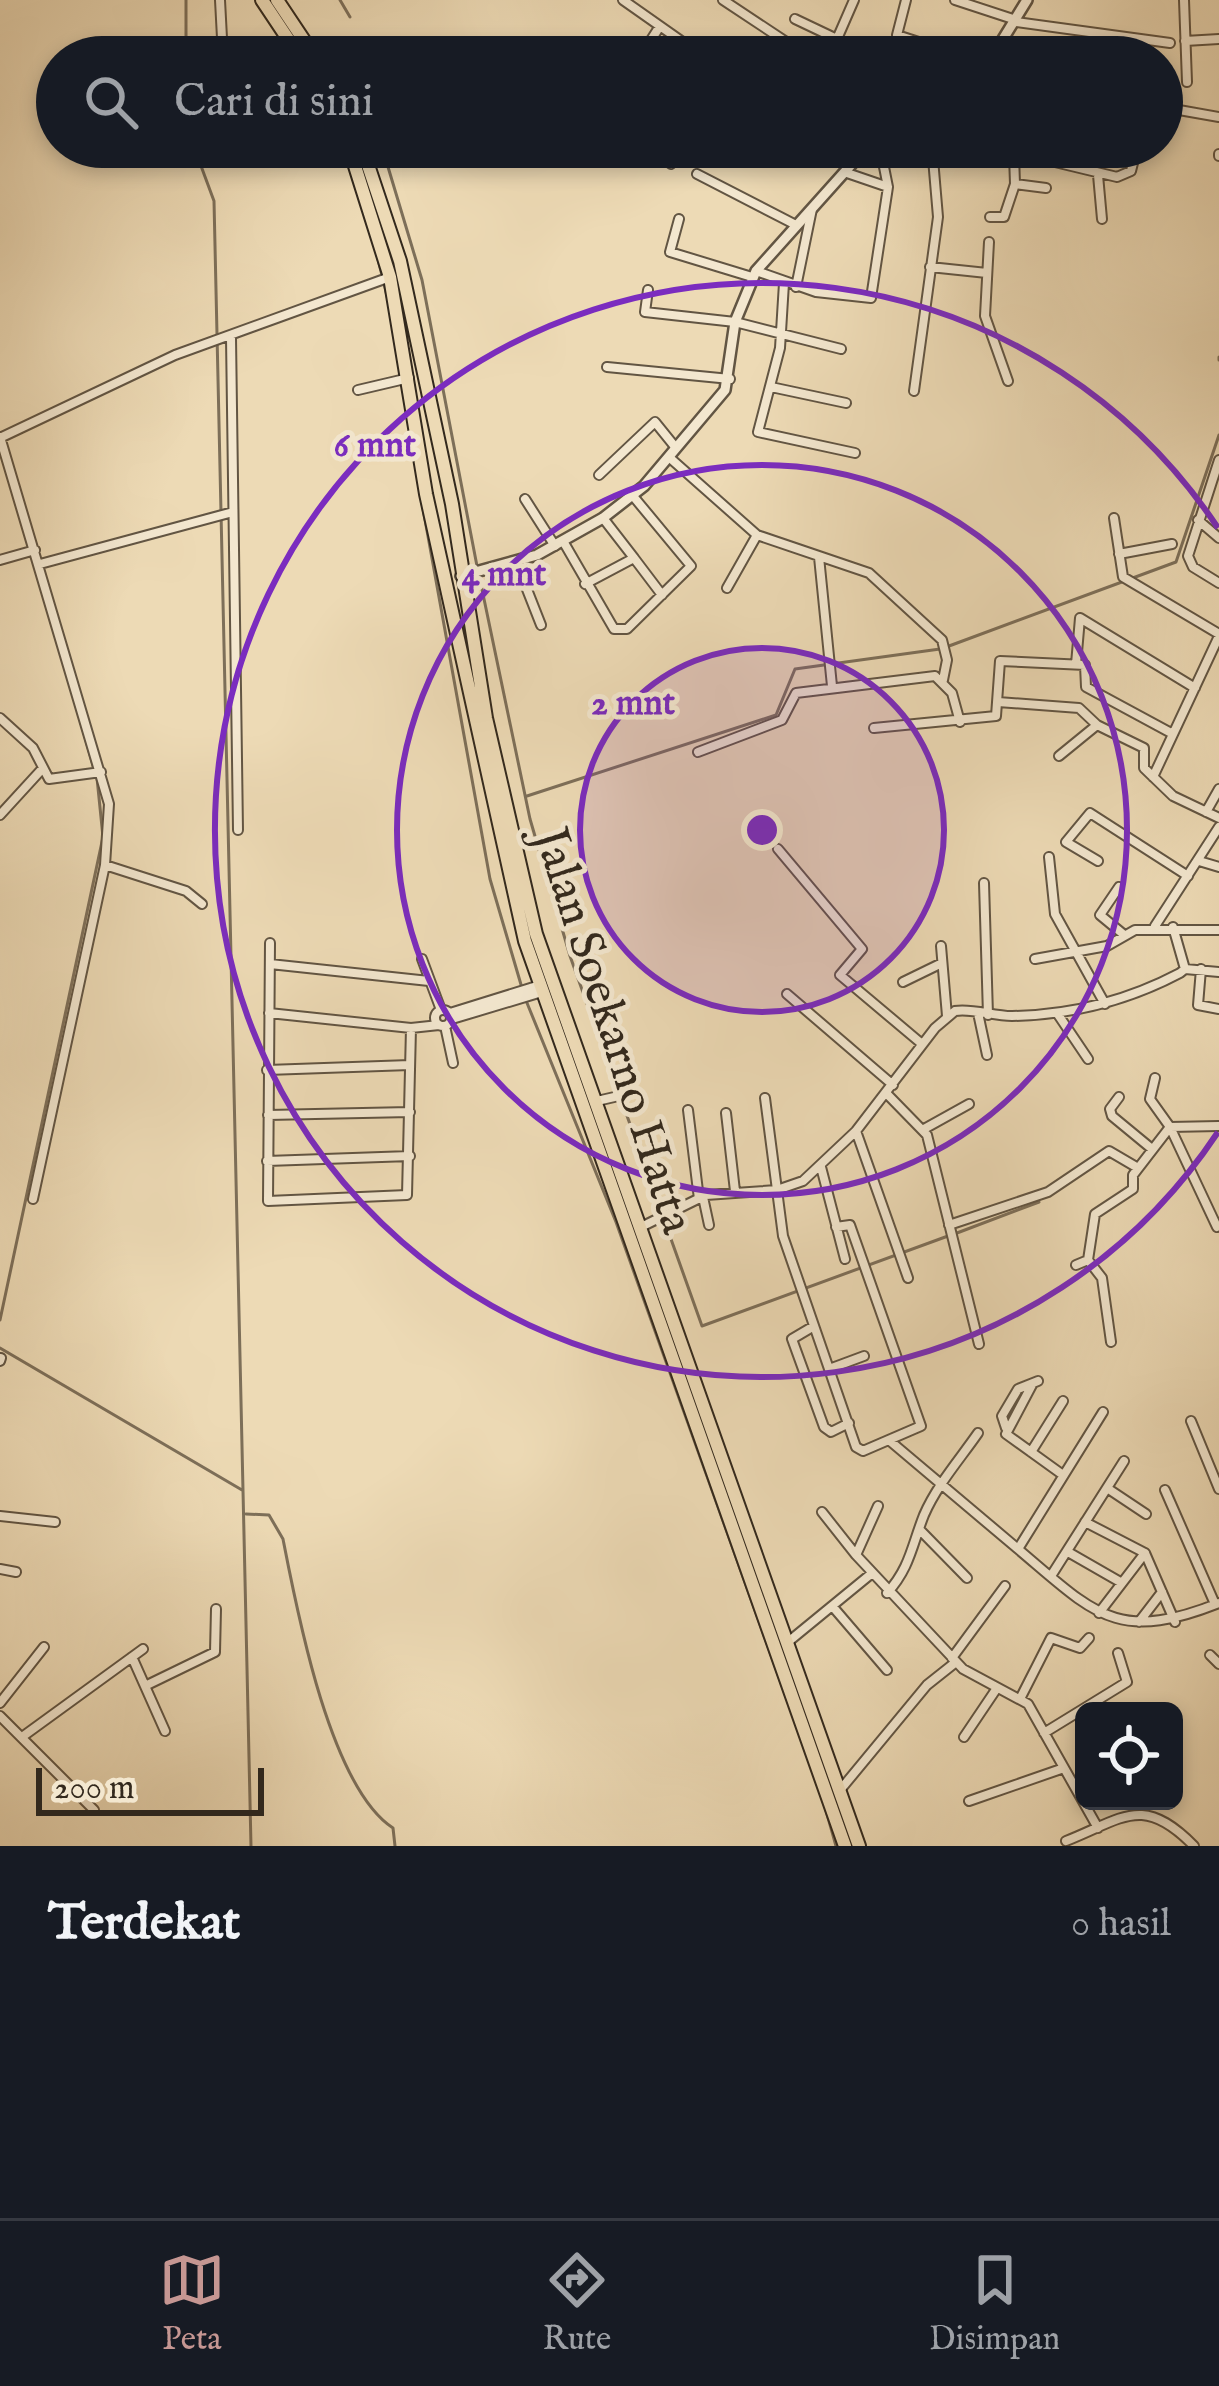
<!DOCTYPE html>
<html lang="id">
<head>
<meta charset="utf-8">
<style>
  :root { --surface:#171b24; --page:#242831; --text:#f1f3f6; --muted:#9ea1a6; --line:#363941; --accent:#c59692 }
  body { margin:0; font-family:"IM FELL English",serif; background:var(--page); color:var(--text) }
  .controls { position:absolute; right:36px; bottom:36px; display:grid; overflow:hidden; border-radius:18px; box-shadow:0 6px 18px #0003 }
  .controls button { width:108px; height:108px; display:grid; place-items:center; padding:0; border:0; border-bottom:3px solid var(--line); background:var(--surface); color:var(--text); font:60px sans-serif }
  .scale { position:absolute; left:36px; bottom:30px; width:228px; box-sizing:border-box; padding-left:12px; border:6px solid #33291d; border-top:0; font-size:33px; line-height:42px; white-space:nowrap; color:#33291d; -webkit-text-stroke:9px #f3e7cf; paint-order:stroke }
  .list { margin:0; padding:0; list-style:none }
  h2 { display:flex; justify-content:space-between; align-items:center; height:156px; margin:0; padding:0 48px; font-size:51px }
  h2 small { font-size:39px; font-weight:400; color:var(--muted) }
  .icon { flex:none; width:66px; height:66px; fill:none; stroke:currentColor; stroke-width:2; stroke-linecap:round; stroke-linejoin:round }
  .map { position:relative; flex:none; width:1219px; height:1846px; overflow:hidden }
  .search { position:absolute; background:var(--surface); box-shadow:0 6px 18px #0003; left:36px; right:36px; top:36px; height:132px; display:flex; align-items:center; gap:30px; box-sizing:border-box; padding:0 42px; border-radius:66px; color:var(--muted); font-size:45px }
  .sheet { height:372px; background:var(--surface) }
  nav { display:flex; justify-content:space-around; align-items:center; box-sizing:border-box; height:168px; border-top:3px solid var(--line); background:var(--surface); font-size:33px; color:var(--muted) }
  nav a { display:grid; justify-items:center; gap:6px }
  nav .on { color:var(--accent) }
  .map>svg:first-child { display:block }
</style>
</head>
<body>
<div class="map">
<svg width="1219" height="1846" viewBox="0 0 1219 1846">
  <rect width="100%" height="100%" fill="#eddab5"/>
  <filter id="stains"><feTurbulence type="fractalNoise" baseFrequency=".00167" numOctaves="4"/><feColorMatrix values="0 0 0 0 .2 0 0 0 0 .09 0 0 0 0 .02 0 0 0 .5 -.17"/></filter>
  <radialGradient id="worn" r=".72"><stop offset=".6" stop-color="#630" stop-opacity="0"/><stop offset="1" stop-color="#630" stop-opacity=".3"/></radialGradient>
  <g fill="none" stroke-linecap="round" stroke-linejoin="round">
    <path stroke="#7d6f59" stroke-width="3" d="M186 0V57
      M340 0 350 17
      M194 147 214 201 251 1846
      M382 147 422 280 477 566
      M376 251 388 300
      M1219 357V360
      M418 481 490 879 522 988
      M479 575 530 819 570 956 702 1326 948 1236
      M949 646 1176 562 1219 435
      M77 709 94 769
      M527 796 776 715 795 669 940 649
      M525 998 616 1222 786 1697
      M957 1233 1039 1202
      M0 1320 103 837 97 778
      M0 1348 242 1490
      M246 1514 269 1515 283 1539C297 1611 330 1787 393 1828L395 1846
      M825 1807 836 1846"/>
    <g stroke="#625543" stroke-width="12">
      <path id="minor" d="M220 0 223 57
        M623 0 704 57
        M723 0 809 57
        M906 0 897 35 965 57
        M955 0 1016 20
        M1184 0 1187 82
        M795 19 837 39 854 0
        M1016 22 1170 43
        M1185 41 1219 39
        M640 57 660 26
        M1162 107 1219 117
        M963 147 969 154 1030 156 1117 177 1131 171 1137 147
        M1219 154V156
        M671 164 680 147
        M847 173 888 187
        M697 174 796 225
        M1098 175 1102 219
        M1015 184 1046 188
        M990 217H1004L1015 184 1014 155
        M679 219 670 252 752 277
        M989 242 985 316 1008 381
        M930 267 987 273
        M756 271 816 292 871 298 888 187 880 147
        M784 283 780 348 758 432 855 453
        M796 287 812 209
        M648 290 645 312 735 322 841 349
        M231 338 238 830
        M607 367 730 379
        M771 387 846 403
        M358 390 409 378
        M914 391 938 217 932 147
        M0 437 109 804 105 865 33 1199
        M0 438 175 355 390 277
        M670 458 757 535 869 573 942 640 947 660 943 680
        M1219 460 1188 556 1193 567 1219 583
        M599 475 655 422 676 448
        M525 499 555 546
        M1114 518 1123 577 1219 634
        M1198 520 1219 538
        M563 541 614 629H627L691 566 633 496
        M1119 554 1172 544
        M819 557 832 686
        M634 558 662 595
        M0 560 35 550
        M40 564 233 512
        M517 564 541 625
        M585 584 634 558 603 518
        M727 588 757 535
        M1076 664 1080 618 1195 688
        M998 702 1079 708 1097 725 1144 748V768L1173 796 1219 818
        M0 718 33 748 49 779 101 772
        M874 728 996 716 1000 661 1085 665 1086 687 1173 734
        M698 752 782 720 796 693 935 676 952 693 960 722
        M1059 756 1097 725
        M1153 777 1219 636
        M1206 812 1219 789
        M0 815 43 768
        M778 849 862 949 840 975 922 1044
        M1049 857 1055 914 1105 1004
        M1098 861 1066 842 1090 813 1188 876
        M1199 861 1219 867
        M105 865 186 891 202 904
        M984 883 988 1015
        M1119 887 1100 915 1123 934
        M1155 926 1219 827
        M270 943 268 1201 407 1195 411 1028
        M941 946 947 1016
        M422 959 441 1010
        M1035 959 1107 946 1135 930H1219
        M270 964 429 981
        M1185 969 1219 972
        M1201 969 1198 1005 1219 1009
        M903 982 942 963
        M787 994 893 1085
        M435 1018a8 8 0 1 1 16 0a8 8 0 1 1-16 0Z
        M269 1013 411 1028 439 1025
        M450 1013 540 985
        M978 1013 987 1055
        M1057 1013 1088 1059
        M452 1019 542 992
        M445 1026 453 1063
        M267 1070 410 1065
        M1155 1078 1150 1099 1170 1127 1217 1227
        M887 1094 927 1135 979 1344
        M1119 1097 1110 1109 1112 1116 1152 1149
        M765 1098 783 1236 856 1447 863 1451 921 1426 850 1225 836 1227
        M597 1101 636 1092
        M688 1110 699 1199
        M726 1113 735 1191
        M268 1115 410 1112
        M924 1129 969 1104
        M856 1131 908 1278
        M267 1161 410 1156
        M821 1167 845 1259
        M703 1197 709 1225
        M949 1225 1048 1192 1109 1151 1138 1168
        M641 1227 706 1195 777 1190 803 1181 856 1131 935 1028 955 1011C972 1008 993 1016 1012 1016 1072 1015 1127 1001 1180 973L1185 969 1173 927
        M1076 1265 1088 1260
        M814 1326 792 1339 824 1427 831 1432 849 1423
        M1111 1342 1102 1278 1088 1260 1095 1214 1133 1189V1175L1170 1127 1219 1126
        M0 1361 1 1358
        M829 1369 864 1356
        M1032 1385 1006 1434 1063 1475
        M1103 1412 1018 1549C1094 1613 1116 1644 1219 1603
        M1191 1421 1219 1489
        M1006 1428 1002 1416 1018 1389 1038 1381
        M890 1441 1018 1549
        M1031 1452 1063 1401
        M1107 1488 1146 1514
        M1165 1490 1215 1604
        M878 1506 856 1555 963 1669 1028 1704 1098 1828
        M822 1512 856 1555
        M0 1516 55 1522
        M1085 1522 1145 1553 1175 1622
        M920 1530 967 1578
        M1068 1552 1122 1583
        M0 1569 16 1572
        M1051 1576 1124 1461
        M887 1593C910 1568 912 1545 924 1515 937 1485 960 1459 978 1433
        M833 1607 887 1670
        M1099 1613 1145 1553
        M1139 1622 1162 1592
        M788 1642 871 1574
        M1210 1655 1219 1664
        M132 1657 165 1731
        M952 1658 1005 1586
        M145 1686 215 1652 216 1609
        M1021 1697 1051 1638 1080 1648 1089 1638
        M0 1703 44 1647
        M0 1716 94 1810
        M1044 1733 1127 1682 1118 1653
        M22 1737 143 1649
        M964 1737 997 1688
        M1174 1767 1176 1763
        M841 1789 927 1685 956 1662
        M969 1801 1064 1768
        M1066 1841C1124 1818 1143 1794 1194 1846"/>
    </g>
    <g stroke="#625543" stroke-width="14">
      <path id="tertiary" d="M992 57 1027 0
        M461 576 537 555 603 518 644 486 725 390 735 322 756 271 867 147"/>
    </g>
    <g stroke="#33291d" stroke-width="16">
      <path id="trunk" d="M262 0 300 57
        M277 0 315 57
        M349 147 390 277 426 494 525 941 845 1846
        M362 147 400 261 452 504 486 718 536 934 859 1846"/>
    </g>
    <use href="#minor" stroke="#f3e7cf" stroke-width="8"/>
    <use href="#tertiary" stroke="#f3e7cf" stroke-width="9"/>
    <use href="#trunk" stroke="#eddab5" stroke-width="12"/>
  </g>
  <circle cx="762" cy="830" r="182" fill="#7b2cbf" fill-opacity=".12"/>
  <g fill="none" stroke="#7b2cbf" stroke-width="6">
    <circle cx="762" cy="830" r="182"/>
    <circle cx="762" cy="830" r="365"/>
    <path d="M1218 1132A547 547 0 1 1 1218 528"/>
  </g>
  <g text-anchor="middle" stroke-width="10" stroke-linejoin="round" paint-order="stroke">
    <g font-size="48" fill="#33291d" stroke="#f3e7cf">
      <text transform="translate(616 1030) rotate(72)" y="17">Jalan Soekarno Hatta</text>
    </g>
  </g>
  <circle cx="762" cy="830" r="18" fill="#7b2cbf" stroke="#f3e7cf" stroke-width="6"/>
  <g font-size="36" text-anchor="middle" font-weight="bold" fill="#7b2cbf" stroke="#f3e7cf" stroke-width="10" stroke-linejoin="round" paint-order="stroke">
    <text x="375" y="456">6 mnt</text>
    <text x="504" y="585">4 mnt</text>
    <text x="633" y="714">2 mnt</text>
  </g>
  <rect width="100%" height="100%" filter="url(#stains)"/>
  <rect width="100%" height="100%" fill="url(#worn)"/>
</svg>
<div class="controls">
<button><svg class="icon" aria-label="locate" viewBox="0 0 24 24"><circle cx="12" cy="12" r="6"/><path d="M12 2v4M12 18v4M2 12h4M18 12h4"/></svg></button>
</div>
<div class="scale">200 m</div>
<div class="search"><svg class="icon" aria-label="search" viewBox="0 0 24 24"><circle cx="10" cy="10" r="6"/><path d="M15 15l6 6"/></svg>Cari di sini</div>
</div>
<section class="sheet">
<h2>Terdekat<small>0 hasil</small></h2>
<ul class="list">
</ul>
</section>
<nav>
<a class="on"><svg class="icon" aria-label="map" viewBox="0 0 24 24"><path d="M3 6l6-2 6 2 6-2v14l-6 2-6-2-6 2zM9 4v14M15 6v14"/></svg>Peta</a>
<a><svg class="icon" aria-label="directions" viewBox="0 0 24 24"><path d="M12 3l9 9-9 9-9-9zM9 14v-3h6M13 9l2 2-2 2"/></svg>Rute</a>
<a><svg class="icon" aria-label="saved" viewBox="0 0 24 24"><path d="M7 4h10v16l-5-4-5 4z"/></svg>Disimpan</a>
</nav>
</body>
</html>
